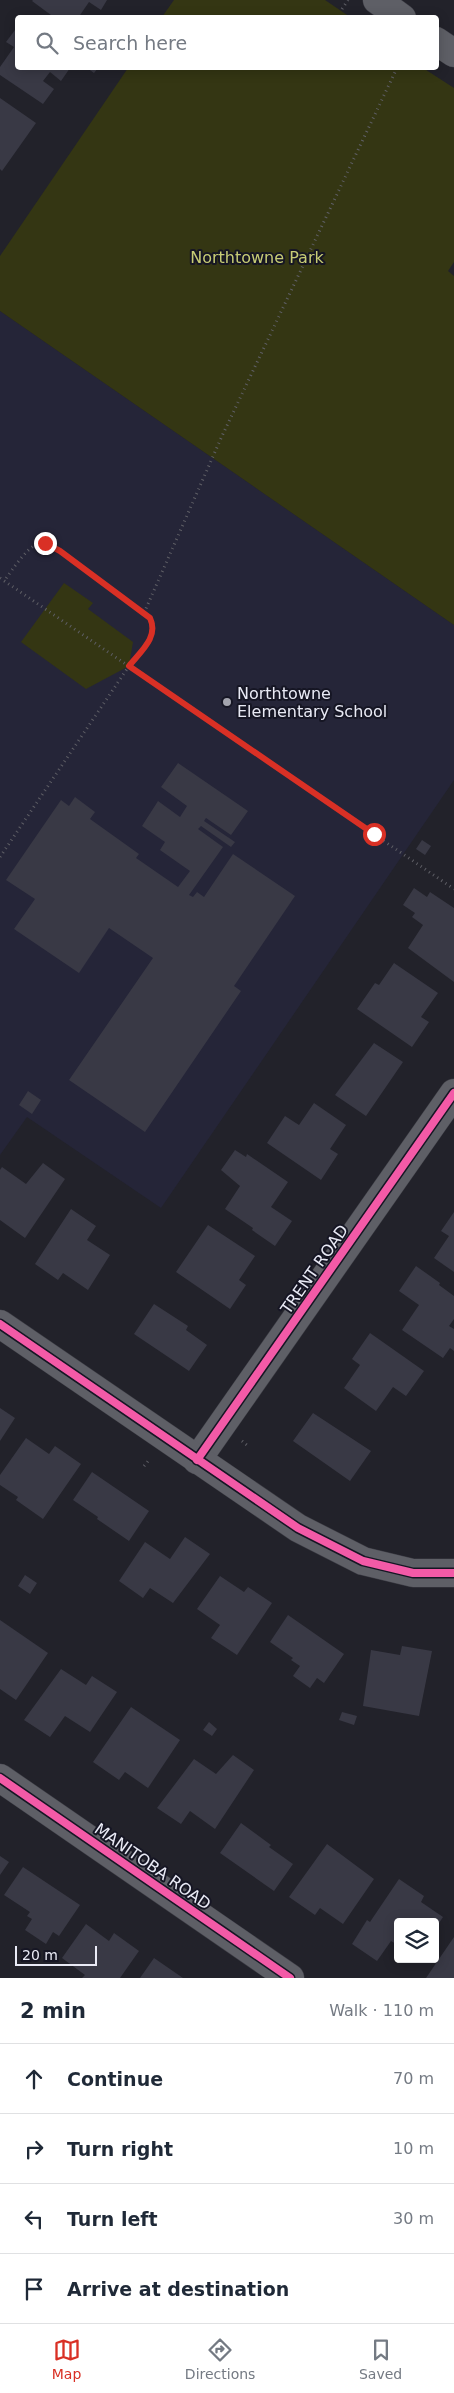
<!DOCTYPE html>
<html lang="en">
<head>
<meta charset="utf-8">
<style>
  :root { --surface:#fff; --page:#f6f6f7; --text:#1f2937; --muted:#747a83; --line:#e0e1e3; --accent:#d93025 }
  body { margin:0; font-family:"DejaVu Sans",sans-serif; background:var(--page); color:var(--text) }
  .controls { position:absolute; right:15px; bottom:15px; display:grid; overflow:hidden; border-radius:5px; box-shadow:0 2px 12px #0003 }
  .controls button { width:45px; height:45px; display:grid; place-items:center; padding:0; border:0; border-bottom:1px solid var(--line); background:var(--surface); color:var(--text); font:25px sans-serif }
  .scale { position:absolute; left:15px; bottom:12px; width:82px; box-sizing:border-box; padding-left:5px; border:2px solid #e9eaf5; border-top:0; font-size:14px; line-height:18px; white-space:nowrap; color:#e9eaf5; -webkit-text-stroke:4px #161624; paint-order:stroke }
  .stop { position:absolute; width:15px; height:15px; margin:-11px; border:4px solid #d93025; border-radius:50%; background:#fff }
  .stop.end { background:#d93025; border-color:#fff; box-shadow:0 1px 5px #0008 }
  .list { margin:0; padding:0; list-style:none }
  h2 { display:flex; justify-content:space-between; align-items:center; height:65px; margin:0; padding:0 20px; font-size:21px }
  h2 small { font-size:16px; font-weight:400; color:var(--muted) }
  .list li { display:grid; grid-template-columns:32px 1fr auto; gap:15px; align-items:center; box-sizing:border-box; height:70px; padding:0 20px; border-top:1px solid var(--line) }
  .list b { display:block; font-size:19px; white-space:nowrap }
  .list em { font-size:16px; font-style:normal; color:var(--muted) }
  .icon { flex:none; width:28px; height:28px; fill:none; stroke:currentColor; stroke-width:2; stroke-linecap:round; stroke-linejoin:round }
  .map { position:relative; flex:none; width:454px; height:1978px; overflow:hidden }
  .search { position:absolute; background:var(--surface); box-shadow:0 2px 12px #0003; left:15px; right:15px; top:15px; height:55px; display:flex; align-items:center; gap:12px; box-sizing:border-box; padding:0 18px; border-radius:5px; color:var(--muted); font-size:19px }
  .sheet { height:345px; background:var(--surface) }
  nav { display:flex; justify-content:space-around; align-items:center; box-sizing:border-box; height:70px; border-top:1px solid var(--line); background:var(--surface); font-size:14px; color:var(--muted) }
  nav a { display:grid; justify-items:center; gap:2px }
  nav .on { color:var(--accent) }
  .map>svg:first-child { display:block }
</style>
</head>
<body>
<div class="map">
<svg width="454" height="1978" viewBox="0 0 454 1978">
  <rect width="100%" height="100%" fill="#22222a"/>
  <path fill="#252538" d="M0 311 454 625V780L161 1208 27 1117 0 1155Z"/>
  <path fill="#343613" d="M174 0H325L350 17H162Z
    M128 68H423L454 88V262L448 271 454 276V625L0 311V256Z
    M64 583 93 603 88 609 133 642 129 666 86 689 21 642Z"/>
  <path fill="#393945" d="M33 0H107L101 10 89 2 78 18H55L32 1Z
    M18 26V68H70L61 81 50 72 43 81 54 89 43 104 0 75V67L14 47 6 42Z
    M87 68H98L94 73Z
    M0 98 36 123 2 171 0 169Z
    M178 763 248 811 231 835 206 818 204 821 235 842 231 847 201 826 198 829 223 847 189 895 193 897 197 892 204 897 233 854 295 896 234 986 241 991 145 1132 69 1080 153 958 109 928 79 973 14 929 35 899 6 880 61 800 69 806 75 797 95 812 90 819 139 854 136 858 178 887 190 871 160 850 165 842 142 826 158 801 180 817 187 806 161 787Z
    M422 840 431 846 425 855 416 849Z
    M414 888 427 897 430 892 454 908V982L408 948 423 925 412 917 415 913 403 905Z
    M394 963 438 993 421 1017 429 1022 412 1047 357 1009 375 983 379 985Z
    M374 1043 403 1062 366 1116 335 1095Z
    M28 1091 41 1100 32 1114 19 1105Z
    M314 1103 346 1125 330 1149 338 1154 321 1180 267 1143 285 1116 299 1125Z
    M235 1150 246 1157 247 1154 288 1182 271 1207 292 1221 275 1246 252 1230 253 1228 225 1209 240 1186 221 1170Z
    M43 1163 65 1179 25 1238 0 1220V1170L2 1167 26 1184Z
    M71 1209 96 1226 87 1240 110 1255 88 1290 63 1273 58 1280 35 1264Z
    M454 1212V1272L434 1258 449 1236 441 1231Z
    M208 1225 255 1256 239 1280 246 1285 230 1309 176 1272Z
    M416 1266 440 1283 439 1285 454 1296V1319L449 1326 454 1329V1351L450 1348 443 1358 402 1330 419 1305 399 1291Z
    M154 1304 188 1326 186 1330 207 1345 189 1371 134 1334Z
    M370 1333 424 1371 406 1396 393 1387 376 1411 344 1388 360 1365 352 1359Z
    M0 1408 15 1418 0 1441Z
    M313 1413 371 1451 350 1481 293 1441Z
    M26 1438 49 1454 55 1446 81 1464 43 1519 16 1500 18 1497 0 1485V1475Z
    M92 1472 149 1511 129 1541 97 1519 98 1517 73 1500Z
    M185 1537 210 1554 173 1603 150 1588 143 1598 119 1581 145 1542 170 1559Z
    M25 1575 37 1583 30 1594 18 1586Z
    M220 1576 244 1592 248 1587 272 1603 237 1655 211 1638 220 1625 197 1609Z
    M288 1615 344 1654 324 1683 317 1678 310 1688 293 1676 300 1666 291 1660 293 1658 270 1642Z
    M0 1620 48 1653 16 1700 0 1689Z
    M402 1646 432 1651 419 1716 363 1706 371 1650 400 1655Z
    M61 1669 86 1685 92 1676 117 1692 90 1732 65 1716 50 1737 24 1720Z
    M131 1707 180 1740 148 1788 125 1772 119 1780 93 1762Z
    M342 1712 357 1716 354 1725 339 1720Z
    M209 1722 217 1729 212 1736 203 1730Z
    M233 1755 254 1770 215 1829 190 1811 181 1824 157 1808 194 1759 216 1774Z
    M241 1823 271 1845 269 1847 293 1864 274 1891 220 1853Z
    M327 1844 374 1879 343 1924 320 1908 315 1915 289 1897Z
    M0 1856 9 1862 0 1875Z
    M23 1867 80 1905 59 1936 53 1932 46 1944 25 1930 32 1919 27 1916 30 1912 4 1895Z
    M399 1879 424 1896 421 1902 443 1917 435 1929V1922H398V1945L391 1941 377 1961 352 1944 367 1920 370 1922Z
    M86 1924 109 1941 114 1933 139 1951 120 1978H82L85 1975 62 1958Z
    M454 1937V1978H426Z
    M154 1958 183 1978H140Z"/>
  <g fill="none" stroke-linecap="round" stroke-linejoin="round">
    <g stroke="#3c3c44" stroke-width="29">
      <path id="street" d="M377 0 402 18
        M436 41 454 53
        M197 1460 454 1093
        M0 1778 290 1978"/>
    </g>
    <g stroke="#3c3c44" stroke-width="29">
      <path id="secondary" d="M0 1324 298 1528 363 1561 413 1573H454"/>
    </g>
    <path stroke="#5f5f66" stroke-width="3" stroke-dasharray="1 4" stroke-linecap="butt" d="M342 9 348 0
      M0 578 454 889
      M144 613 222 436 397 68
      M0 857 129 666 150 640 154 626 150 618 60 551C56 548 50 544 45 543 30 540 12 571 4 581
      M242 1441 248 1446
      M144 1466 149 1460"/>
    <use href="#street" stroke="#5e5f66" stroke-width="28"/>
    <use href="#secondary" stroke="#5e5f66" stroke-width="28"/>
    <g stroke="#161624" stroke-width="11">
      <path id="cycleway" d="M0 1324 298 1528 363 1561 413 1573H454
        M197 1460 454 1093
        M0 1778 290 1978"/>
    </g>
    <use href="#cycleway" stroke="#f35aa7" stroke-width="8"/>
  </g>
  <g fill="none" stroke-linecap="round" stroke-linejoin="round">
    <path stroke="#d93025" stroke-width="6" d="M45 543 60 551 150 618C159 637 141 651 129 666L374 834"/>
  </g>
  <circle fill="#a3a4ae" stroke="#161624" stroke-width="2" cx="227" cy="702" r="5"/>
  <g text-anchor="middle" stroke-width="4" stroke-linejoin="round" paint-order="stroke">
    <g font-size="16" fill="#c7cc75" stroke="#161624">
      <text x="257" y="263">Northtowne Park</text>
    </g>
    <g font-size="16" fill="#e9eaf5" stroke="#161624" text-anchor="start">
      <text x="237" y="699">Northtowne<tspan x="237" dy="18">Elementary School</tspan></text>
    </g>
    <g font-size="16" fill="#e9eaf5" stroke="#161624">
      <text transform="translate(314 1269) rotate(-55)" y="6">TRENT ROAD</text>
      <text transform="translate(153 1866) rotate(35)" y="6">MANITOBA ROAD</text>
    </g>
  </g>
</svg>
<div class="controls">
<button><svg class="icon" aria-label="layers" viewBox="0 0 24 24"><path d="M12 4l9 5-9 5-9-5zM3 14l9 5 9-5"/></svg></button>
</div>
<div class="scale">20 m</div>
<div class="stop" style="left:374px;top:834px"></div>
<div class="stop end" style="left:45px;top:543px"></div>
<div class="search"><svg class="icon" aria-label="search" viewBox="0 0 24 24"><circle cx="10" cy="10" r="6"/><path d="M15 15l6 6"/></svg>Search here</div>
</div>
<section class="sheet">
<h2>2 min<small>Walk · 110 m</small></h2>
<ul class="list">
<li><svg class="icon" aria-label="ahead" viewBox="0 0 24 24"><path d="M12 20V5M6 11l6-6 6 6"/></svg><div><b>Continue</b></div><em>70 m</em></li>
<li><svg class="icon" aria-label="right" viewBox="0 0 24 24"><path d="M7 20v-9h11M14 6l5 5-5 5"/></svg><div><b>Turn right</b></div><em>10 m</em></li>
<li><svg class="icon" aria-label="left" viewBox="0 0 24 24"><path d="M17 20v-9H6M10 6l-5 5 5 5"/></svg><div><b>Turn left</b></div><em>30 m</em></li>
<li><svg class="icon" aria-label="arrive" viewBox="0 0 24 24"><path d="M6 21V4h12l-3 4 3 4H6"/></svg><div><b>Arrive at destination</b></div></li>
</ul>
</section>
<nav>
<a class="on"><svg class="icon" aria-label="map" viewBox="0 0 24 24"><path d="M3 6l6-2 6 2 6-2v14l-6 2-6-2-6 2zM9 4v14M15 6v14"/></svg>Map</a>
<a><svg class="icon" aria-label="directions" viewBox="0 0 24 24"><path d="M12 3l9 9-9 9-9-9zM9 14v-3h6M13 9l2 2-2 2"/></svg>Directions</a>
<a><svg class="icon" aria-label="saved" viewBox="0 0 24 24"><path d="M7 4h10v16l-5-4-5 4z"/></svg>Saved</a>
</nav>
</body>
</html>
